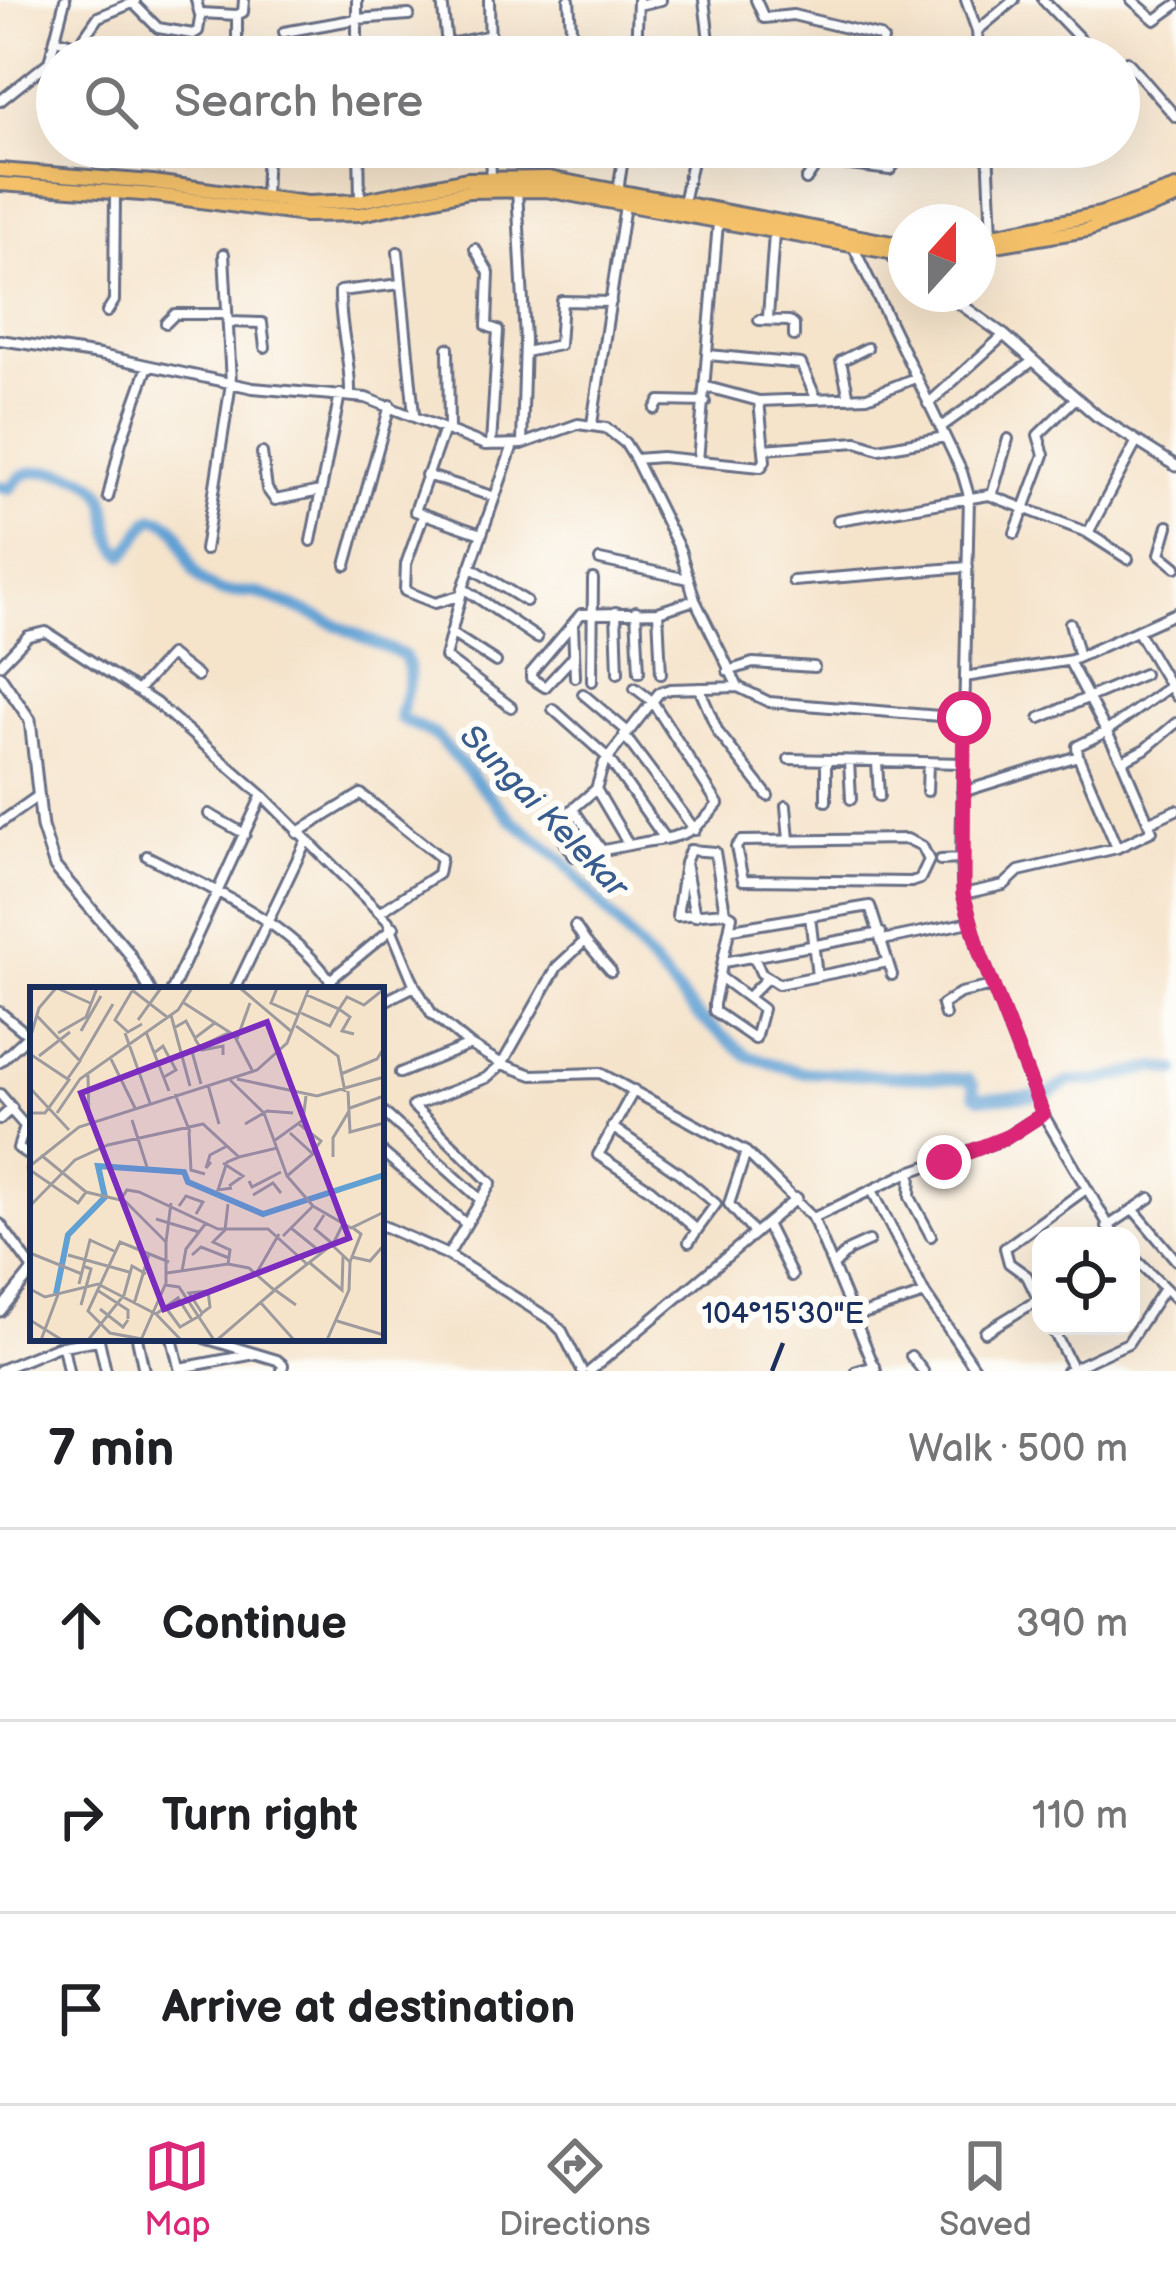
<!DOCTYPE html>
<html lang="en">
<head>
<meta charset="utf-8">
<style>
  :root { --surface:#fff; --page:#f6f6f6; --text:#202124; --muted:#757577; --line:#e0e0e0; --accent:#db2777 }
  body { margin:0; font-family:"Balsamiq Sans",sans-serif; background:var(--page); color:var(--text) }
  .controls { position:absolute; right:36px; bottom:36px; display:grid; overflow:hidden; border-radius:24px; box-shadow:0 12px 48px #0002 }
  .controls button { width:108px; height:108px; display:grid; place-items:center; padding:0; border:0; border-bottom:3px solid var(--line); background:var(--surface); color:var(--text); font:60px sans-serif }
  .compass { position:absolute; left:888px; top:204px; width:108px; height:108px; border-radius:50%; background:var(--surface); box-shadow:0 12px 48px #0002; rotate:21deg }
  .stop { position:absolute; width:36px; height:36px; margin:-27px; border:9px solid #db2777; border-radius:50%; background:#fff }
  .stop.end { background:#db2777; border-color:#fff; box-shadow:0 3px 12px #0008 }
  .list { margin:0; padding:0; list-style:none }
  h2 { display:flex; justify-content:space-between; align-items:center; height:156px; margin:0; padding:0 48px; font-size:51px }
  h2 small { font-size:39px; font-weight:400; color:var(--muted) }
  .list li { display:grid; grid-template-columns:78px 1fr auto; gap:36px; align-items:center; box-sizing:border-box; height:192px; padding:0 48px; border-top:3px solid var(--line) }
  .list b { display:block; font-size:45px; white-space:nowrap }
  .list em { font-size:39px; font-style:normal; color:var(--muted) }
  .icon { flex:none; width:66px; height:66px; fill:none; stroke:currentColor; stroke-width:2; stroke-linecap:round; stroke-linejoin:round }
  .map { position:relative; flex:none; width:1176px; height:1371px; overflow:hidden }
  .search { position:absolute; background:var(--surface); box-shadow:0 12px 48px #0002; left:36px; right:36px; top:36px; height:132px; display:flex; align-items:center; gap:30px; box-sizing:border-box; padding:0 42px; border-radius:66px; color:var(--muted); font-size:45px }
  .sheet { height:732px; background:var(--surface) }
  nav { display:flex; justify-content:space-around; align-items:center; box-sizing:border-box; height:168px; border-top:3px solid var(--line); background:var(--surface); font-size:33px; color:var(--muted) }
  nav a { display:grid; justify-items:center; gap:6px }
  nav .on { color:var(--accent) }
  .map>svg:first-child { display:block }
</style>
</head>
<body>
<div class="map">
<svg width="1176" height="1371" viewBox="0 0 1176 1371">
  <rect width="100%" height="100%" fill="#fdfcf7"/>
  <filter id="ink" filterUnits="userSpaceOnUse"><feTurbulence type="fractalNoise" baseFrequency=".00833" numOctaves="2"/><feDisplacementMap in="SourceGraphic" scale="24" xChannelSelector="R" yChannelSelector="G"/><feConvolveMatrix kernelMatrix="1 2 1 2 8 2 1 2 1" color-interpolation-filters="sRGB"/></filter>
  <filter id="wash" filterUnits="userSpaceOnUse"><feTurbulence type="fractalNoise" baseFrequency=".004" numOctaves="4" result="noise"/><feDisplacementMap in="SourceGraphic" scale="48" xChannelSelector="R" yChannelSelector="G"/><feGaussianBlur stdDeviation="2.7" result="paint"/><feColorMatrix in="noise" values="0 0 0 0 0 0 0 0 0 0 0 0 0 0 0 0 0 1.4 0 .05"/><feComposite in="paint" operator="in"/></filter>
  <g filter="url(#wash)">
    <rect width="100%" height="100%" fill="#f5e3ca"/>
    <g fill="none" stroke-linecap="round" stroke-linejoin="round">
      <path stroke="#60a0d3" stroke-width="12" d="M0 486 9 489C11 487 21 476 23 475 44 466 90 473 102 494 114 515 103 538 124 555 137 543 139 528 153 518 193 524 175 561 208 585 226 598 244 588 263 595 311 611 357 636 403 655 418 676 402 695 400 718L435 735 512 820 560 858 700 1018 748 1056 800 1072 968 1079 974 1086V1094L981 1098 1044 1096 1070 1081H1098L1156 1067 1176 1071"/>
    </g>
  </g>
  <g filter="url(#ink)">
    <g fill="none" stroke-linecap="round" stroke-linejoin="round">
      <g stroke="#676e84" stroke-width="14">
        <path id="minor" d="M196 0 200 15
          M357 0V57
          M442 0 447 45
          M489 0 490 57
          M569 0 573 57
          M704 0 711 57
          M756 0 764 18 793 15 879 36 883 40 877 57
          M966 0 977 31 979 57
          M1043 0 1088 47
          M1132 0 1155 20 1176 5
          M134 4 158 28 193 34 198 31 201 13 237 15
          M638 5 661 0
          M977 31 1014 0
          M284 32 357 19 409 15
          M56 39 78 46 98 17 135 2
          M431 48 491 35
          M244 57 237 51V15L243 12 244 0
          M636 57 638 0
          M1127 61 1176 117
          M0 101 49 62 65 0
          M359 147 360 199
          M490 147 491 177
          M988 147 992 235
          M806 180 819 161 890 170 903 153 989 156
          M517 189 525 340 522 444
          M618 190 625 147
          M265 197 267 147
          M683 203 695 147
          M854 248 962 472 969 496 961 859 963 894 980 953 1043 1114 1115 1236
          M475 249 489 273 487 326 498 330 491 445
          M398 252 414 415
          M107 312 114 301 115 192
          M768 317 774 234
          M759 320 789 321 794 325V336
          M228 322 262 323 265 347
          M166 323 175 314H227
          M0 340 100 355 253 388 366 398 485 445 522 444 578 424 606 428 625 443 635 459 680 550 695 600 738 687 769 702 964 718
          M448 348 449 431
          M525 352 559 345 562 301 611 302
          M709 355 801 364 816 398
          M707 387 759 401 867 397 915 378
          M350 395C351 360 339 327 340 291L401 284
          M849 398 841 361 867 348
          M928 404 1004 335
          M655 409 660 401 705 402
          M592 424 625 205
          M941 427 1033 361
          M444 429 415 511 481 534
          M764 449 857 442 879 449 945 437
          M262 453 267 489 275 500 320 491
          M635 459 661 457 761 467 765 461 759 401
          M698 461 718 223
          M426 475 495 497
          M992 495 1008 439
          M108 497 121 442 148 366
          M423 516 406 564 405 591 435 603 459 596
          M838 520 989 495 1086 532 1128 559
          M1168 526 1160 554 1176 567
          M1015 533 1044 455 1038 435 1075 399
          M1088 533 1136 443
          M311 541 340 394
          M205 550 231 383 224 254
          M600 560 688 579
          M346 565 390 405
          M470 567 526 601
          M793 581 968 567
          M463 588 537 638
          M636 611 639 672
          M616 612 618 673
          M658 612 661 674
          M1070 623 1079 657
          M573 624 575 677
          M1138 632 1176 696
          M451 633 496 662
          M574 656 545 687 531 678V673L581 614 658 612 695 600
          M0 665 28 636 46 632 156 703 262 795 388 921 415 986 432 1014 470 1045 502 1064 532 1075 600 1073 746 1152 813 1218 876 1371
          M728 671 753 663 814 667
          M965 677 1072 660 1176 613
          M592 681 593 579
          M699 688 718 732 768 796
          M138 690 170 655 197 676
          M583 694 627 731
          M511 707 445 657 463 588 513 445
          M553 709 608 758 665 839
          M1040 718 1144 674
          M624 735 695 830
          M789 759 963 763
          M849 761 851 799
          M1122 761 1145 749 1176 723
          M877 762 879 796
          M596 789 629 845C673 836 688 842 718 804L652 701 635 688
          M927 791 928 762
          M962 792 1078 756
          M826 801V760
          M786 806 789 840
          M573 809 601 849
          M209 814 245 834
          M1150 822 1176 810
          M0 823 38 796
          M297 833 361 794 441 858 438 874 380 912
          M907 839 922 846 929 860 920 879 911 882 743 880 736 847 741 841Z
          M629 845 574 856 554 825 596 789 604 763 659 693 670 689 738 687
          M1117 848 1078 756 1077 746 1104 733 1170 686
          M147 856C213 890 295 924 337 990
          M940 860 961 859
          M685 863 677 916 725 912 732 916 714 1004V1011L755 1039 763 1009 720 977
          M963 894 1004 885 1019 871 1117 848 1152 831 1122 761 1069 661
          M695 916 685 863 690 850 715 852 725 912
          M810 916 817 976
          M732 929 870 906 892 975
          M883 940 970 922
          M585 941 611 971
          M754 957 761 973 778 984 888 962
          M724 962 881 933
          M330 980 394 927
          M172 990 262 795
          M235 990 306 841
          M748 997 767 978
          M381 1003 415 986
          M0 1012 33 1039
          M945 1015 942 1005 960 993 993 986
          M0 1062 29 1035
          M400 1073 470 1045
          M634 1090 598 1155 650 1189 697 1230 689 1242
          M0 1094 12 1108 0 1119
          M11 1110 25 1126 18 1148 33 1158
          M381 1110 481 1200
          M612 1127 679 1173 716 1204 697 1230
          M381 1151 466 1224
          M746 1152 729 1204 754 1233
          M32 1169 33 1168
          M911 1172 910 1197 931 1236
          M873 1192 925 1294 977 1371
          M1133 1209 1176 1260
          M813 1218 907 1173 1002 1140 1043 1114
          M0 1224 33 1269
          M766 1224 792 1276
          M381 1225 448 1255 551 1320 562 1331 582 1371
          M1107 1227 1150 1198
          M448 1255 491 1183 413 1106 486 1078 502 1064 557 967 585 941 575 926
          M1131 1255 1176 1299
          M834 1265 849 1250 869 1241
          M1041 1305 1027 1276 1009 1263 1005 1248 1086 1189
          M856 1316 925 1294
          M1051 1326 1073 1369
          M985 1332 1038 1300
          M137 1338 144 1371
          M172 1338 180 1371
          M204 1338 277 1360 283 1365 282 1371
          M63 1346 68 1371
          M911 1356 923 1371
          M180 1368 255 1354
          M0 1370 56 1347 99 1340 106 1371
          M590 1371 797 1198
          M857 1371 875 1366
          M1067 1371 1128 1343 1163 1290"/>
      </g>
      <g stroke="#676e84" stroke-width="15">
        <path id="tertiary" d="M891 248 894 259 906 268
          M946 294 1004 335 1097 416 1176 466
          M0 676 30 720 42 827 55 867 128 952 150 990
          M0 1311 33 1270"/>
      </g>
      <g stroke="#676e84" stroke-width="18">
        <path id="primary" d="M0 170 153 182 307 203 360 201 467 179 548 178 892 243 906 242
          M0 184 156 195 305 215 361 214 469 191 546 190 906 255
          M978 238 1100 214 1176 188
          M978 248 1087 230 1176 198"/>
      </g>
      <use href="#minor" stroke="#fff" stroke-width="8"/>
      <use href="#tertiary" stroke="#fff" stroke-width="9"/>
      <use href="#primary" stroke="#f4c16a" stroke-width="12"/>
    </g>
  </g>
  <g fill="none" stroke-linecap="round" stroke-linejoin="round" filter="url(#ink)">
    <path stroke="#db2777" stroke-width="15" d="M944 1162 1009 1136 1043 1114 980 953 963 894 964 718"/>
  </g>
  <path fill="none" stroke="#1b2f5e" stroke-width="4.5" d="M772 1371 783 1343"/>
  <g text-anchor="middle" stroke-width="12" stroke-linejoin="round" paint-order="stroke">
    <g font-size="33" font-style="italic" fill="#375c8d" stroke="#fdfcf7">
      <text transform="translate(545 810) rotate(46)" y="12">Sungai Kelekar</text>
    </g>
  </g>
  <g transform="translate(30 987)">
    <rect width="354" height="354" fill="#f5e3ca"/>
    <path fill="none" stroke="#60a0d3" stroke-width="6" d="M26 307 38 248 75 210 68 179 154 185 158 195 233 227 354 188"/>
    <path fill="none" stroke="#9e9b9f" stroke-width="3" d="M27 1 60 16M210 1 262 45M247 1 241 16 268 28M102 3 137 30M102 4 85 33 98 45 112 37M277 8 309 22 317 10 334 18 354 2M154 16 204 48 222 83M271 26 300 39 309 22 320 30 312 44 324 47M141 28 160 99M7 29 50 74 38 91M108 33 131 1M266 39 308 69 315 105M144 41 156 34 165 51 186 35M51 44 71 9M116 45 139 104M28 46 56 30 67 1M95 46 120 116M0 52 9 21 26 1M165 52 172 63 193 59V68M207 52 220 16M161 61 171 97M124 66 133 59 146 83 134 90M0 67 39 93 15 126H0M152 68 200 45M9 69 40 45M80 70 105 121M50 73 83 17M58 86 59 134M311 87 347 72 354 61M207 92 287 109 354 90M200 93 234 126 257 189 283 219 321 241 354 225M178 98 189 137M0 101 39 143M318 104 320 145 354 136M145 107 160 145M320 121 354 109M27 126 50 92 148 23 162 1M102 133 117 180M215 137 237 124 263 126M269 137 291 154 282 166M159 145 161 183 175 187M244 154 273 133 276 109M11 168 56 205 95 214 136 255V296L111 353M303 170V151L319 124M181 175 176 181 180 168 197 159M193 176 213 189 199 199M0 179 49 140 227 83 257 56 279 1M0 183 48 216 56 205M257 189 283 167 260 146M219 194 222 200 251 185M202 201 188 203 197 175 209 170M223 208 243 196 251 206M91 212 97 203 109 205 188 242H238L278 278M0 219 45 173 78 158 173 137 209 170 247 161M149 219 156 209 173 215 166 227M294 228 285 242 303 257M126 232 169 245M261 241 292 266M253 249 283 219M136 255 141 216M0 266 52 287M38 268 99 285M162 268 171 260 199 271M322 270 340 274 354 258M320 275 331 247 323 241M280 276 312 303 313 269M198 277 200 263 183 255 195 243 198 217M152 284 156 262 176 236M137 286 198 277 219 281 244 303 303 257 312 239M226 287 249 247M49 297 60 253 84 264M135 298 149 300 184 353M0 302 15 310 68 297 126 327 148 311 162 333M67 303 98 323V332M231 316 264 353M104 317 119 267M51 318 61 282 53 279M136 321 150 340 171 328 172 326 180 320 178 304 159 306 172 326M70 322 93 340 98 333M126 327 151 353M0 333 32 353M307 334 354 348M112 352 80 346 58 324 90 255 139 275M11 353 29 305M58 353 94 308 102 279 116 287M187 353 245 303 266 318M297 353 319 303 320 275 302 258"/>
    <path fill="#7b2cbf" fill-opacity="0.15" stroke="#7b2cbf" stroke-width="6" d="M237 35 319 251 134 322 51 106Z"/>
    <rect width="354" height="354" fill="none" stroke="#1b2f5e" stroke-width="6"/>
  </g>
  <g font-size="30" text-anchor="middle" fill="#1b2f5e" stroke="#fdfcf7" stroke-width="12" stroke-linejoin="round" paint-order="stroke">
    <text x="783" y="1323">104°15'30"E</text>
  </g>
</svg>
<div class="controls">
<button><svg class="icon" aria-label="locate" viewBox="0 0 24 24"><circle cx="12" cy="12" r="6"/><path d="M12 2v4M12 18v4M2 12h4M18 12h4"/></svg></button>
</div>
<svg class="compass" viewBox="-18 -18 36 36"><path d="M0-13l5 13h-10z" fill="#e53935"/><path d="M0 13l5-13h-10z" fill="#757577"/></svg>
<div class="stop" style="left:964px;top:718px"></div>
<div class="stop end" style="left:944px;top:1162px"></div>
<div class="search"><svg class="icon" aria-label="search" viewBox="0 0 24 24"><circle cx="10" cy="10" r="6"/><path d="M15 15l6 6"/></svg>Search here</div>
</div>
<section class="sheet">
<h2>7 min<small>Walk · 500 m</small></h2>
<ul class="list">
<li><svg class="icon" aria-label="ahead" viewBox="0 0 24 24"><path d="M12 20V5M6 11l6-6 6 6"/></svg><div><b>Continue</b></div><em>390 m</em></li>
<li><svg class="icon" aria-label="right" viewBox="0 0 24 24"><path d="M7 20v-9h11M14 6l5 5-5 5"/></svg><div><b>Turn right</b></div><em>110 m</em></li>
<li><svg class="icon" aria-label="arrive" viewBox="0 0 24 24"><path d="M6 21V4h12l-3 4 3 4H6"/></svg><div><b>Arrive at destination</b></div></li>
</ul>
</section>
<nav>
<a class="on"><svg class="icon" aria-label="map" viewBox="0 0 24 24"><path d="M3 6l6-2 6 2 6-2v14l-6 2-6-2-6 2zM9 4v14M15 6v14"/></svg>Map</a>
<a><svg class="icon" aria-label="directions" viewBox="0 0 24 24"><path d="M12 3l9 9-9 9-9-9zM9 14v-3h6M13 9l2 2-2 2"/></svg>Directions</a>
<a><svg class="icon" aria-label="saved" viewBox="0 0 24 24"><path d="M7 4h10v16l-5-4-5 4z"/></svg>Saved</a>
</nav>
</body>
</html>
